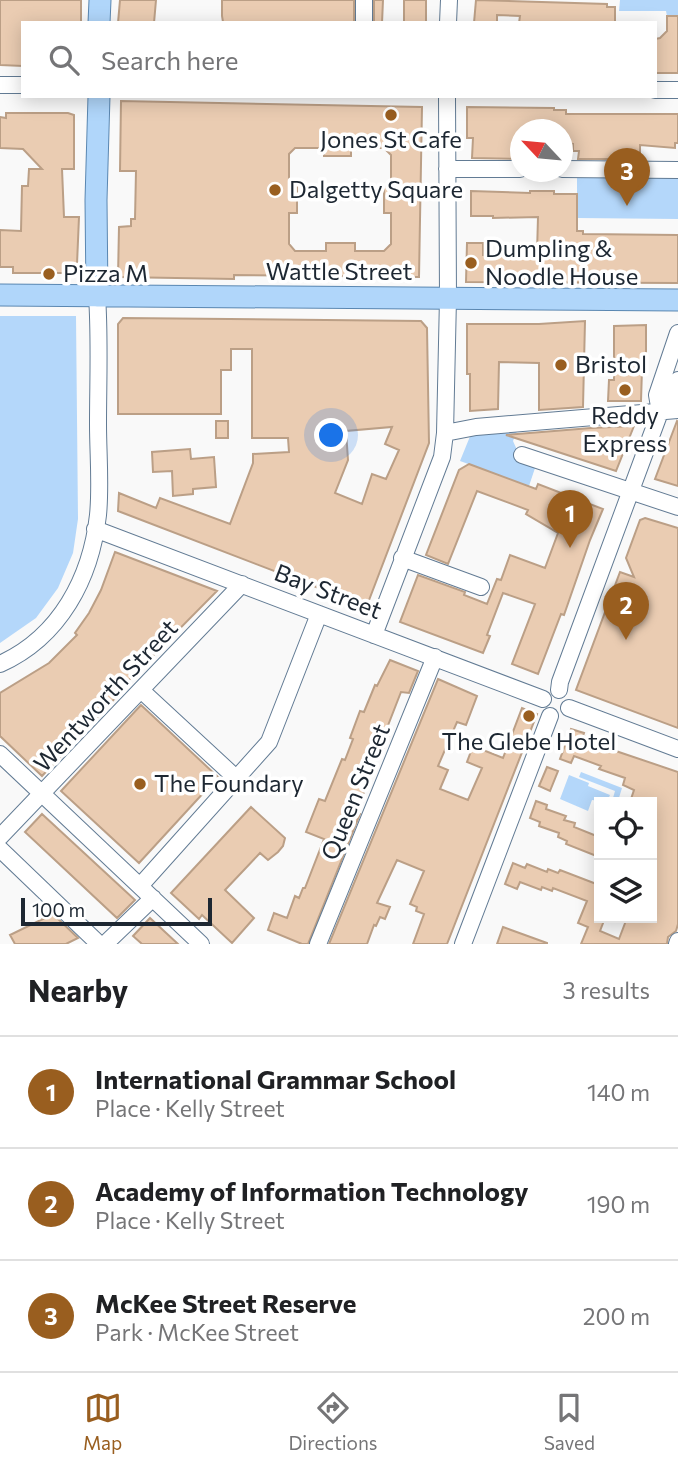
<!DOCTYPE html>
<html lang="en">
<head>
<meta charset="utf-8">
<style>
  :root { --surface:#fff; --page:#f2f2f2; --text:#202124; --muted:#757577; --line:#e0e0e0; --accent:#995e1f }
  body { margin:0; font-family:Commissioner,sans-serif; background:var(--page); color:var(--text) }
  .controls { position:absolute; right:21px; bottom:21px; display:grid; overflow:hidden; border-radius:0px; box-shadow:0 4px 18px #0003 }
  .controls button { width:63px; height:63px; display:grid; place-items:center; padding:0; border:0; border-bottom:2px solid var(--line); background:var(--surface); color:var(--text); font:35px sans-serif }
  .compass { position:absolute; left:510px; top:119px; width:63px; height:63px; border-radius:50%; background:var(--surface); box-shadow:0 4px 18px #0003; rotate:296deg }
  .scale { position:absolute; left:21px; bottom:18px; width:191px; box-sizing:border-box; padding-left:7px; border:4px solid #1d2732; border-top:0; font-size:19px; line-height:24px; white-space:nowrap; color:#1d2732; -webkit-text-stroke:5px #fff; paint-order:stroke }
  .you { position:absolute; left:332px; top:436px; width:24px; height:24px; margin:-18px; border:5px solid #fff; border-radius:50%; background:#1a73e8; box-shadow:0 0 0 10px #1a73e833 }
  .badge { display:grid; place-items:center; width:46px; height:46px; border-radius:50%; background:var(--accent); color:#fff; font-size:23px; font-weight:700 }
  .pin { position:absolute; translate:-50% -58px; filter:drop-shadow(0 2px 4px #0008) }
  .pin::after { content:''; position:absolute; top:37px; width:24px; height:21px; background:inherit; clip-path:polygon(0 0,100% 0,50% 100%) }
  .list { margin:0; padding:0; list-style:none }
  h2 { display:flex; justify-content:space-between; align-items:center; height:91px; margin:0; padding:0 28px; font-size:30px }
  h2 small { font-size:23px; font-weight:400; color:var(--muted) }
  .list li { display:grid; grid-template-columns:46px 1fr auto; gap:21px; align-items:center; box-sizing:border-box; height:112px; padding:0 28px; border-top:2px solid var(--line) }
  .list b { display:block; font-size:26px; white-space:nowrap }
  .list p { margin:0; font-size:23px; white-space:nowrap; color:var(--muted) }
  .list em { font-size:23px; font-style:normal; color:var(--muted) }
  .icon { flex:none; width:38px; height:38px; fill:none; stroke:currentColor; stroke-width:2; stroke-linecap:round; stroke-linejoin:round }
  .map { position:relative; flex:none; width:678px; height:944px; overflow:hidden }
  .search { position:absolute; background:var(--surface); box-shadow:0 4px 18px #0003; left:21px; right:21px; top:21px; height:77px; display:flex; align-items:center; gap:18px; box-sizing:border-box; padding:0 24px; border-radius:0px; color:var(--muted); font-size:26px }
  .sheet { height:427px; background:var(--surface) }
  nav { display:flex; justify-content:space-around; align-items:center; box-sizing:border-box; height:98px; border-top:2px solid var(--line); background:var(--surface); font-size:19px; color:var(--muted) }
  nav a { display:grid; justify-items:center; gap:4px }
  nav .on { color:var(--accent) }
  .map>svg:first-child { display:block }
</style>
</head>
<body>
<div class="map">
<svg width="678" height="944" viewBox="0 0 678 944">
  <rect width="100%" height="100%" fill="#f9f9f9"/>
  <path fill="#b4d7fa" d="M620 0H678V16H667L666 11H619Z
    M577 177H678V219L577 218Z
    M0 316H76L78 519 73 553 58 588 36 618 0 643Z
    M517 431 513 441 521 459 535 468 529 486 460 461 471 434Z
    M581 772 622 788 618 801 613 798 615 791 579 777Z
    M569 775 589 783 588 786 610 795 607 802 592 800 588 811 560 799Z"/>
  <path fill="#eaccb2" stroke="#bb9f86" stroke-width="2" fill-rule="evenodd" d="M0 0H81V23H23V66L0 65Z
    M120 0H156L154 23H118Z
    M222 0H354V23H227L223 22 222 16Z
    M374 0H383L382 23H374Z
    M404 0H426V23H404Z
    M476 0 607 4V7H615V23H519L520 16 497 15V23H474Z
    M667 16H678V73H655V39L660 38 667 31Z
    M121 101 422 107 419 277 234 275V279L118 277 119 227 131 226V219H135L136 171H120ZM295 148H324V156H351V148H384L391 155V186H384V213H391V244L384 251H355V243H326V251H295L289 244V213H297V186H289V154Z
    M467 107 554 108V110H566V114H678V143H675V148L640 145V159H578L579 151H573V144L563 143V130H521V159L472 158 473 138H467Z
    M6 113H68L74 115V169H62L64 217H79L77 264 72 273H13V267H0V230L21 231 22 186H28L29 169H42L23 149 0 148V117L6 118Z
    M471 191 530 193V191H554V194H577V231H583V234L678 235V283L466 282 467 243H483V255L537 253 538 217 493 218V216H471Z
    M123 318 421 321 427 328 429 443 366 608 344 600V598L318 582 316 587 118 511 119 493 156 508 160 498 230 524 253 463V454L289 452 288 438H252V349H231V370H221V414H118V324ZM392 427 385 444 399 450 386 479 372 474 362 504 335 493 348 460 346 431Z
    M585 321 583 407 539 410V363L499 362 498 409 470 411V374H467V324H539Z
    M646 325V368L642 369 641 401H608L609 380H614V326Z
    M216 421H228V438H216Z
    M677 421 678 422V486L655 479Z
    M634 426 616 471 506 435 591 428Z
    M190 449 191 459 214 457 216 487 193 489V494L173 496 172 471 153 472 152 452Z
    M469 464 536 489 538 484 603 509 590 540 564 615 561 614 538 674 512 664 535 604 503 593 487 635 490 636 483 653 400 622 418 575 465 592 464 595 487 604 497 579 501 580 510 555 545 568 558 533 526 514 528 510 477 491 448 564 426 555 459 470Z
    M645 518 678 528V728L576 690 620 572 634 577 626 558 640 520Z
    M115 552 217 591 117 692 119 694 42 776 0 736V693L49 663 77 635 75 633 89 613 101 590Z
    M390 660 418 671 409 693 401 692 387 728 391 729 384 747 380 745 364 786 366 787 356 813 360 814 308 944H302L268 930 274 913 287 918 295 896 299 898 303 888H305L324 839 306 832 319 799 325 801 342 759 345 760 353 739 350 738 360 711 364 712 375 685 377 686Z
    M438 679 477 696 466 725 457 722 438 766 448 770 440 789 468 800 482 768 467 762 473 746 503 758 522 708 537 714 447 944H413L424 914 416 911 417 907 410 904 424 871 397 860 377 903 390 907 385 919 380 917 376 926 374 925 367 944H329Z
    M141 705 218 777 139 863 61 791Z
    M571 729 584 733 583 736 608 745 607 748 678 772V924L676 931 668 937 667 944H581L588 927 578 923 587 901 553 888 552 891 542 887 541 890 520 882 517 889 505 884 513 863 525 868 527 864 547 872 548 869 558 873 560 870 599 885V918H605L600 931 619 939 627 918H652V802H630L634 790 623 785 625 778 599 769 601 766 574 756 571 763 560 759Z
    M547 767 558 771 550 791 539 786Z
    M536 801 547 805 546 809 566 816 564 820 575 823 574 827 599 837V857L566 844 567 841 558 837 559 833 539 826 540 822 530 818Z
    M251 807 285 838 283 846 278 852 268 860 260 853 225 890 254 918 232 943 202 915 199 919 171 893Z
    M42 814 135 900 117 918 25 832Z
    M53 914 78 938 66 944H15L10 935Z
    M150 918 178 944H142L133 936Z
    M503 927 547 943V944H497Z"/>
  <g fill="none" stroke-linecap="round" stroke-linejoin="round">
    <g stroke="#627b94" stroke-width="18">
      <path id="minor" d="M364 23V0
        M448 23 449 0
        M0 85H23
        M655 90H678
        M447 169H520
        M562 169 678 170
        M670 408 678 380
        M660 412 657 395 678 333
        M445 433 476 427 678 410
        M522 455 678 507
        M95 529 543 699
        M402 558 481 587
        M374 635 442 457 445 433 448 298 447 96
        M0 664C60 637 91 578 98 515 101 485 98 454 98 424 98 382 100 339 97 296
        M559 690 560 682 660 412 671 399
        M142 691 237 779
        M569 708 678 749
        M0 754 201 944
        M0 837 242 584
        M0 849 99 944
        M140 886 269 742 319 614
        M105 944 153 898
        M318 944 435 657
        M463 944 550 716
        M677 944 678 941"/>
    </g>
    <g stroke="#5a87b1" stroke-width="23">
      <path id="major" d="M99 23 100 0
        M0 295 678 300
        M97 296 96 200 99 96"/>
    </g>
    <use href="#minor" stroke="#fff" stroke-width="16"/>
    <use href="#major" stroke="#b0d6fa" stroke-width="21"/>
  </g>
  <g fill="#995e1f" stroke="#fff" stroke-width="2.5">
    <circle cx="391" cy="115" r="7"/>
    <circle cx="275" cy="190" r="7"/>
    <circle cx="471" cy="263" r="7"/>
    <circle cx="49" cy="274" r="7"/>
    <circle cx="561" cy="365" r="7"/>
    <circle cx="625" cy="390" r="7"/>
    <circle cx="529" cy="716" r="7"/>
    <circle cx="140" cy="784" r="7"/>
  </g>
  <g text-anchor="middle" stroke-width="7" stroke-linejoin="round" paint-order="stroke">
    <g font-size="24" fill="#1d2732" stroke="#fff" text-anchor="start">
      <text x="391" y="148" text-anchor="middle">Jones St Cafe</text>
      <text x="289" y="198">Dalgetty Square</text>
      <text x="485" y="257">Dumpling &amp;<tspan x="485" dy="28">Noodle House</tspan></text>
      <text x="63" y="282">Pizza M</text>
      <text x="575" y="373">Bristol</text>
      <text x="625" y="424" text-anchor="middle">Reddy<tspan x="625" dy="28">Express</tspan></text>
      <text x="529" y="750" text-anchor="middle">The Glebe Hotel</text>
      <text x="154" y="792">The Foundary</text>
    </g>
    <g font-size="24" fill="#1d2732" stroke="#fff">
      <text x="339" y="280">Wattle Street</text>
      <text transform="translate(328 592) rotate(21)" y="8">Bay Street</text>
      <text transform="translate(106 696) rotate(-47)" y="8">Wentworth Street</text>
      <text transform="translate(356 792) rotate(-68)" y="8">Queen Street</text>
    </g>
  </g>
</svg>
<div class="controls">
<button><svg class="icon" aria-label="locate" viewBox="0 0 24 24"><circle cx="12" cy="12" r="6"/><path d="M12 2v4M12 18v4M2 12h4M18 12h4"/></svg></button>
<button><svg class="icon" aria-label="layers" viewBox="0 0 24 24"><path d="M12 4l9 5-9 5-9-5zM3 14l9 5 9-5"/></svg></button>
</div>
<svg class="compass" viewBox="-18 -18 36 36"><path d="M0-13l5 13h-10z" fill="#e53935"/><path d="M0 13l5-13h-10z" fill="#757577"/></svg>
<div class="scale">100 m</div>
<div class="you"></div>
<div class="pin badge" style="left:570px;top:548px">1</div>
<div class="pin badge" style="left:626px;top:640px">2</div>
<div class="pin badge" style="left:627px;top:206px">3</div>
<div class="search"><svg class="icon" aria-label="search" viewBox="0 0 24 24"><circle cx="10" cy="10" r="6"/><path d="M15 15l6 6"/></svg>Search here</div>
</div>
<section class="sheet">
<h2>Nearby<small>3 results</small></h2>
<ul class="list">
<li><span class="badge">1</span><div><b>International Grammar School</b><p>Place · Kelly Street</p></div><em>140 m</em></li>
<li><span class="badge">2</span><div><b>Academy of Information Technology</b><p>Place · Kelly Street</p></div><em>190 m</em></li>
<li><span class="badge">3</span><div><b>McKee Street Reserve</b><p>Park · McKee Street</p></div><em>200 m</em></li>
</ul>
</section>
<nav>
<a class="on"><svg class="icon" aria-label="map" viewBox="0 0 24 24"><path d="M3 6l6-2 6 2 6-2v14l-6 2-6-2-6 2zM9 4v14M15 6v14"/></svg>Map</a>
<a><svg class="icon" aria-label="directions" viewBox="0 0 24 24"><path d="M12 3l9 9-9 9-9-9zM9 14v-3h6M13 9l2 2-2 2"/></svg>Directions</a>
<a><svg class="icon" aria-label="saved" viewBox="0 0 24 24"><path d="M7 4h10v16l-5-4-5 4z"/></svg>Saved</a>
</nav>
</body>
</html>
